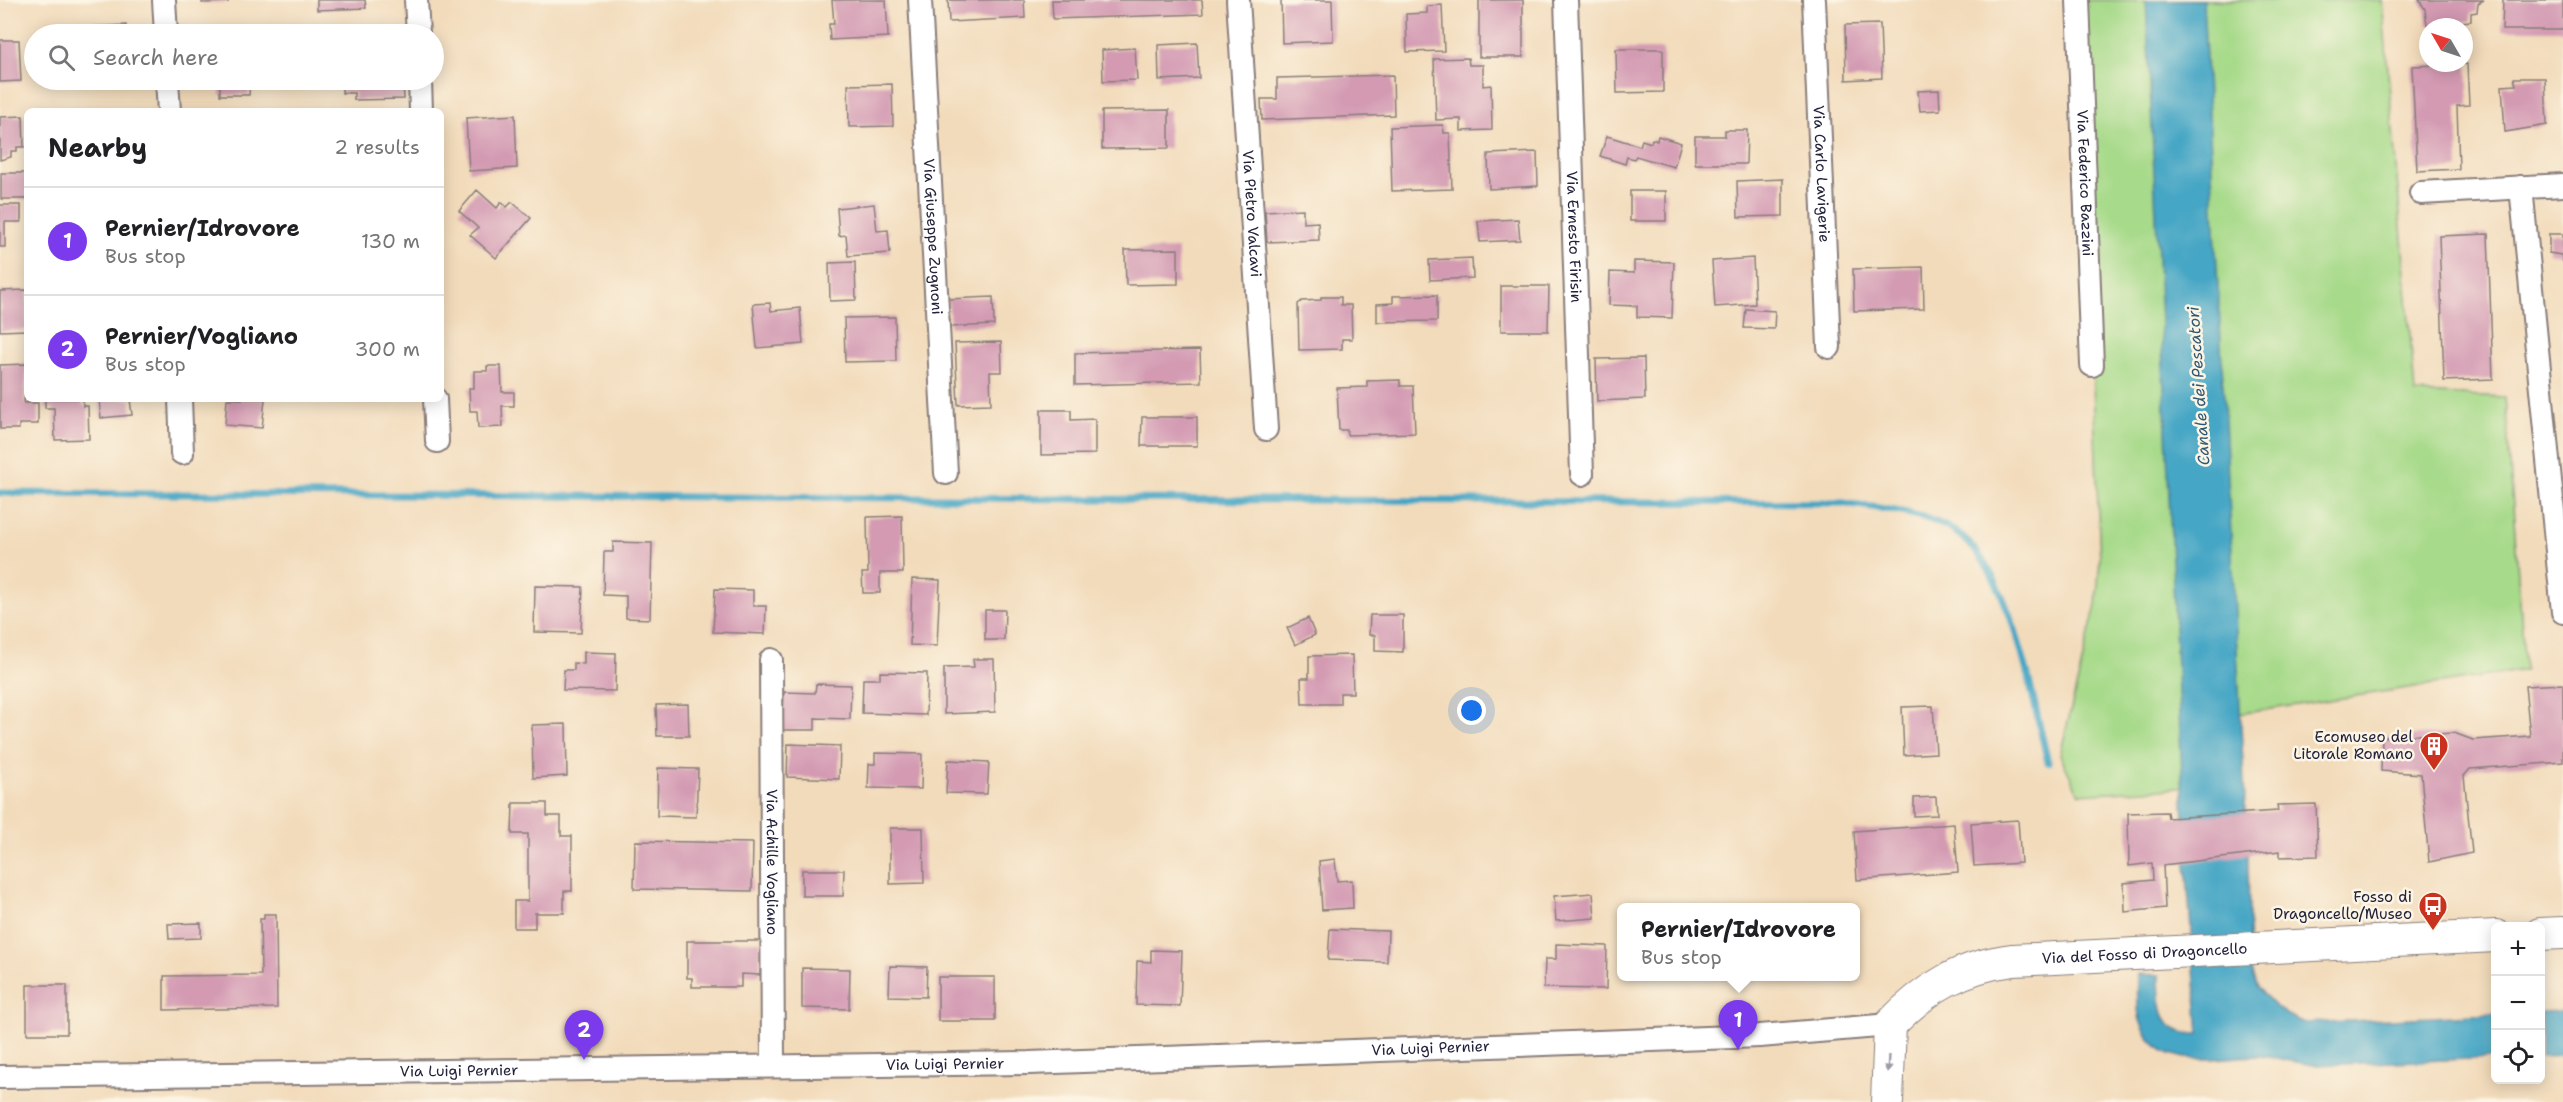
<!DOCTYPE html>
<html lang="en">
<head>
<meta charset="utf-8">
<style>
  :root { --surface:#fff; --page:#f2f2f2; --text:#202124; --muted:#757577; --line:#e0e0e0; --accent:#7c3aed }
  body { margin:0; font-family:"Shantell Sans",sans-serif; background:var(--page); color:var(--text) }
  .controls { position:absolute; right:18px; bottom:18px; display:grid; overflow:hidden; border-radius:9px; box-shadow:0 3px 15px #0003 }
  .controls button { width:54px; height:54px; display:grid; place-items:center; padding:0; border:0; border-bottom:2px solid var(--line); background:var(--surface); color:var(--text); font:30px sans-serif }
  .compass { position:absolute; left:2419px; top:18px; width:54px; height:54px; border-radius:50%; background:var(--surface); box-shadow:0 3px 15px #0003; rotate:309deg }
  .you { position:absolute; left:1472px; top:711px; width:21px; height:21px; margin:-15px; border:4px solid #fff; border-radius:50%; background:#1a73e8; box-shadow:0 0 0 9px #1a73e833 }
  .badge { display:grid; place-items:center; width:39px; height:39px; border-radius:50%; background:var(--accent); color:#fff; font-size:20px; font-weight:700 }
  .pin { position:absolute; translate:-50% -50px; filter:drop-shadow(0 2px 3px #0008) }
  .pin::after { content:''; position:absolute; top:32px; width:21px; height:18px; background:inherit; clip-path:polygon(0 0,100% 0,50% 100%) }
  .popup { position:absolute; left:1617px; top:903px; width:243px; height:78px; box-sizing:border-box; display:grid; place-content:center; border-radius:9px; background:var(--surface); filter:drop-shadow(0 2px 4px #0005); font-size:20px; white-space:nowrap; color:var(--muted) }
  .popup b { font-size:22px; color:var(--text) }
  .popup::after { content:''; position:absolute; left:50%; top:100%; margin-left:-12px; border:12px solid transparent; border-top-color:var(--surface) }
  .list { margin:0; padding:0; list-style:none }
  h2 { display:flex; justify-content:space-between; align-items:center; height:78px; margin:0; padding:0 24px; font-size:26px }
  h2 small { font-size:20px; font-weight:400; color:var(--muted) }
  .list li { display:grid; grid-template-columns:39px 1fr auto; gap:18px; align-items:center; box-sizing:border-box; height:108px; padding:0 24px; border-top:2px solid var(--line) }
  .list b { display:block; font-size:22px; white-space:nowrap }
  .list p { margin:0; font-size:20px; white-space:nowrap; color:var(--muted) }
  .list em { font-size:20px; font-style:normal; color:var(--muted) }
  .icon { flex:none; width:33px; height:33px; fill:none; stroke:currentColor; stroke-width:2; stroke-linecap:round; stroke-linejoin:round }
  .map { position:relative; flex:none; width:2563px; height:1102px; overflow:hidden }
  .search { position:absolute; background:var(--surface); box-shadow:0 3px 15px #0003; left:24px; top:24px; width:420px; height:66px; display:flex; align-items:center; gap:15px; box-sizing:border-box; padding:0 21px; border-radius:33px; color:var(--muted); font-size:22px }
  .panel { position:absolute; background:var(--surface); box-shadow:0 3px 15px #0003; left:24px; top:108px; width:420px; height:294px; border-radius:9px }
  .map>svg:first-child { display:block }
</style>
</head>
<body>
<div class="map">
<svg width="2563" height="1102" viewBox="0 0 2563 1102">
  <rect width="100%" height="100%" fill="#fcf5e5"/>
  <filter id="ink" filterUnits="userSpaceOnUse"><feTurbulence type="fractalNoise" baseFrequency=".0167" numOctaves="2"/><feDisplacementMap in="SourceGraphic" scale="12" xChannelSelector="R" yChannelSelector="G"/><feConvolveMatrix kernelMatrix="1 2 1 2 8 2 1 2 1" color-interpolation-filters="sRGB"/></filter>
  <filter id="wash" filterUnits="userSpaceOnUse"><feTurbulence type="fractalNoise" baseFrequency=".008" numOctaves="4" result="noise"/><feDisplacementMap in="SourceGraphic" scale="24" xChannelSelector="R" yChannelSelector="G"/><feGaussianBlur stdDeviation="1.35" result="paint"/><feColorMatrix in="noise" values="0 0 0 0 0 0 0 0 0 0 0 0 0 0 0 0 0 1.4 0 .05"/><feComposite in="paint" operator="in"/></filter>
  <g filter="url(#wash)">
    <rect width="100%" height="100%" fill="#f2dbbb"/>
    <path fill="#a7da8a" stroke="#647e62" stroke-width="1.5" d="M2078 0H2382L2415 393 2505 397 2525 670 2219 717 2223 785 2079 794 2060 755 2096 605 2100 560Z"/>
    <path fill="#45a6c5" stroke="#346480" stroke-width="1.5" d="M2146 0H2203L2248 859 2250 967C2257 995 2279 1014 2305 1023L2495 1014V1058L2315 1065C2295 1063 2275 1056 2256 1056 2215 1057 2156 1073 2140 1020 2136 1007 2138 989 2138 974L2159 975C2160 1006 2159 1035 2199 1034L2186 864Z
      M2563 1011V1056L2541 1057V1012Z"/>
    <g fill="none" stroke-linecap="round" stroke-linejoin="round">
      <path stroke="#45a6c5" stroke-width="7" d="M0 493 1844 503C1880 509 1922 511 1954 531 2012 567 2032 698 2048 762"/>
    </g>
    <g id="blocks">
      <path fill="#d39ab2" d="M202 0H228V2L202 3Z
        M317 0H365L366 8 317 10Z
        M832 0H886L888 37 830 40 829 24H834Z
        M948 0H1024L1025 18 949 22Z
        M1052 0H1202L1203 14 1053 19Z
        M1281 0H1332L1333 41 1282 43Z
        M1479 0H1523V57H1479Z
        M2419 0H2484L2478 3 2477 12 2471 13V21L2427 25 2425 9Z
        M2503 0H2563V30H2502Z
        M1442 5 1444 51 1407 52 1406 14 1427 13V6Z
        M1880 24 1882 78 1846 80 1845 25Z
        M126 25 127 34H42V29Z
        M0 40H19L21 81 0 82Z
        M1197 43 1199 78 1159 80 1158 45Z
        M1135 48 1137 80 1103 81 1102 50Z
        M1616 49H1663V92L1617 93Z
        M1468 58 1469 65H1483V86L1491 85 1492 130 1461 131V119L1436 120 1434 59Z
        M2467 64 2469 105 2457 106 2459 169 2417 171 2412 66Z
        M1393 75 1394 115 1262 120 1261 99H1277V78Z
        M2514 78H2545L2547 125 2505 132 2502 86 2516 85Z
        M220 80H250L249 95H220Z
        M342 80H403L404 99 354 100V93H342Z
        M892 84 893 126 849 127 848 85Z
        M1939 90 1940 110 1920 111 1918 91Z
        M1169 110V148L1102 149V111Z
        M515 115 517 168 469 171 466 118Z
        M23 116 24 147H17V151H11V157L0 160V117Z
        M1443 125 1444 133H1450L1452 189 1392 191 1390 127Z
        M1725 130H1747L1746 164H1695V136H1725Z
        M1607 136 1640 146 1642 140 1651 143 1652 139 1657 141 1658 136 1681 143 1674 167 1636 156 1634 159 1627 157 1625 164 1600 156Z
        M1537 152 1538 186 1489 189 1488 154Z
        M1 173H27V199H1Z
        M1783 179V216L1738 217 1737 181Z
        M477 190 497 208 501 202 507 207 512 202 531 218 496 258 470 235 478 228 459 211Z
        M1630 191H1666V221H1630Z
        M874 204 877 231 888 230 890 253 848 256 846 235 839 236 837 208Z
        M0 205H21V222H5V247H0Z
        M1303 209V223L1318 222 1319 240 1267 242 1265 211Z
        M1518 219 1520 240 1480 242 1478 221Z
        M2488 234 2493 379 2444 381 2439 236Z
        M2549 234H2563V262L2561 255 2549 253Z
        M1178 249V284L1126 285 1125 250Z
        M1472 258 1473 278 1430 280 1429 260Z
        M1753 258 1755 304 1715 307 1712 261Z
        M1634 261 1674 262 1672 318 1637 317V306L1609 305 1610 272 1634 273Z
        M855 262 856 300 830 301 829 263Z
        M1923 267 1924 309 1854 311 1853 269Z
        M1501 286H1549L1548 331H1501Z
        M27 290V330L0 331V291Z
        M1437 295V321L1377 322V304L1393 303V296Z
        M993 297 994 325 950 327 948 299Z
        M1321 297H1341V305H1351L1352 339H1342V349L1299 350 1298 304 1302 301 1321 300Z
        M770 303 771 311 800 308 803 344 757 348 753 304Z
        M1746 309 1775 311 1774 329 1744 328Z
        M895 317 896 361 845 362 844 318Z
        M1001 342 1002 372H990L991 404 958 405 955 343Z
        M1200 350 1201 382 1075 385V353Z
        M1644 358 1645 399 1597 401 1596 359Z
        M27 364 24 403H38V424H19V429H0V365Z
        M487 366H501L502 392H514V406H502L503 427 478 428 477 411H470L469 388H474V371H487Z
        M1400 380V386H1413L1415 433 1347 435V430H1339L1337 388 1367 387V381Z
        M45 399H83V406H88L89 439 55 440 54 408H45Z
        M99 399H130L132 415 101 418Z
        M227 399H265L262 428 225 425Z
        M1041 410H1071V420L1095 419V454L1041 455Z
        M1142 417H1197V446H1141Z
        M902 516 903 573H880V593H863L862 573H868L867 517Z
        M613 542 652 543 650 619 626 618V596L603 595 604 552H613Z
        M912 579 940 580 937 646 910 645Z
        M535 586 583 587 581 633 534 632Z
        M715 589 753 590V606H766L765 634 713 632Z
        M985 610H1005L1004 640H985Z
        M1370 615H1403V652L1375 651V635H1369Z
        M1308 618 1315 635 1295 645 1287 628Z
        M584 652 616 653 615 691 563 690 564 670H574V663L584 664Z
        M1352 655 1353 693H1340V704H1302L1301 678H1309V656Z
        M973 659H994L995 712 944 714V668L974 667Z
        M880 672 927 673 926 715 862 713 863 679H880Z
        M816 684 851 685 850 719 815 718V730H782L784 692 815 693Z
        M2563 684V762L2470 769 2464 776 2472 853 2429 862 2421 774 2381 771 2382 737 2454 733 2473 740 2530 736 2525 686Z
        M688 704 689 736H657L656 705Z
        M1933 706 1936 753 1904 755 1902 707Z
        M566 724 567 776 533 778 532 725Z
        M788 744 840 746 839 779 787 777Z
        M875 753 922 754 921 789 868 788 869 764H875Z
        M948 760 989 762 987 794 946 793Z
        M658 768 698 769 696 817 657 816Z
        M1936 797 1937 815 1914 816V798Z
        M513 803H547V816H561V836H572V891H564V913H535V928H514V901H528V834H512Z
        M2316 804 2318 856 2280 857V851L2163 865 2165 908 2125 912 2124 883 2153 880 2152 863 2129 866 2128 813 2167 812 2168 818 2278 811 2277 805Z
        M2018 820 2021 863 1974 866 1971 823Z
        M1954 824 1958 872 1857 880 1854 831Z
        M890 828H923L924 883 890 884Z
        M635 841 753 843 752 891 634 889Z
        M1335 859 1337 881 1352 880 1353 908 1322 910 1319 861Z
        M802 870H844L843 896H802Z
        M1593 893 1595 918 1556 921 1554 896Z
        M264 914H276L277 1008 164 1010V976L261 975 260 919H264Z
        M201 923V938L169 939 168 924Z
        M1330 929 1388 931 1387 962 1328 960Z
        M687 941H761L760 975 741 974V987H692V978H687Z
        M1556 944 1607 946 1606 989 1544 988 1545 959H1556Z
        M1151 950 1182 951 1180 1006 1136 1005 1137 961 1151 962Z
        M890 966 927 967 926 997 889 996Z
        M802 968 850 969 849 1009 802 1008Z
        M938 977H995V1021H938Z
        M27 985H67V1034H27Z"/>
    </g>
  </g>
  <g filter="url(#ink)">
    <use href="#blocks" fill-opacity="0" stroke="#8a7e7b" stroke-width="1.5"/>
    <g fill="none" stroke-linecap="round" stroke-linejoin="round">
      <g stroke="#8a7e7b" stroke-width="26">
        <g id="street">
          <path d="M164 0 166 34"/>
          <path d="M416 0 418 34"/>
          <path id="s1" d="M920 0 946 473"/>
          <path id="s2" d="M1238 0 1266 429"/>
          <path id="s3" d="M1566 0 1582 474"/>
          <path id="s4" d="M1814 0 1829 347"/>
          <path id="s5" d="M2078 0 2092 365"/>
          <path d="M167 80 169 111"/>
          <path d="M420 80 421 111"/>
          <path d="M2521 187 2563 612"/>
          <path d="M2421 193 2563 185"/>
          <path d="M180 399 182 453"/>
          <path d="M435 399 437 441"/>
          <path id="s6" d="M771 660 773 1065"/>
          <path id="s7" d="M0 1077 1029 1063 1760 1036 1890 1025"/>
        </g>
      </g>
      <g stroke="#8a7e7b" stroke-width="34">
        <g id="secondary">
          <path d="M2540 934 2563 933"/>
          <path id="s8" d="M1887 1102 1890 1025C1925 988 1962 966 2013 960L2496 936"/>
        </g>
      </g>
      <use href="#street" stroke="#fff" stroke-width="22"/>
      <use href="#secondary" stroke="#fff" stroke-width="32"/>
    </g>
    <defs><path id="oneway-solid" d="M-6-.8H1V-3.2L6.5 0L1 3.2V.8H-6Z" transform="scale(1.5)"/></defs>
    <use fill="#9c9ca7" href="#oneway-solid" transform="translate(1888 1064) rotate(93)"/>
  </g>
  <defs>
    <g id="building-pin" transform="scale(1.5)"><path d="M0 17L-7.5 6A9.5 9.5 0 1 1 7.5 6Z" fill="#c8321e" stroke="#fcf5e5"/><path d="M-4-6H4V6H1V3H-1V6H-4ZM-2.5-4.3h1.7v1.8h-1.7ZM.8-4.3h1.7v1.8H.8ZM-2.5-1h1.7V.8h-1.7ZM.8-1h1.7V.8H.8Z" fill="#fff"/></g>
    <g id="bus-pin" transform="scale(1.5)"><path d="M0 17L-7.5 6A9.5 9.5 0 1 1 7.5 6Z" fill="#c8321e" stroke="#fcf5e5"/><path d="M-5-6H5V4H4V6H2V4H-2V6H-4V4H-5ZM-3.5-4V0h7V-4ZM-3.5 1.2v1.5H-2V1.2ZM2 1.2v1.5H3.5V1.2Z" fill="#fff"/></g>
  </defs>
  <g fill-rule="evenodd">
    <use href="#building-pin" x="2434" y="746"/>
    <use href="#bus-pin" x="2433" y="906"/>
  </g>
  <g text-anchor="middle" stroke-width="5" stroke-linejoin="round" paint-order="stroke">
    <g font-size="15" fill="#22223b" stroke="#fcf5e5">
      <text dy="5" stroke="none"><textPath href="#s4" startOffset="174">Via Carlo Lavigerie</textPath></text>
      <text dy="5" stroke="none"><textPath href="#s5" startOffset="183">Via Federico Bazzini</textPath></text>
      <text dy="5" stroke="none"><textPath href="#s2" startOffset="214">Via Pietro Valcavi</textPath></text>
      <text dy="5" stroke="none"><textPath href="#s1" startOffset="237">Via Giuseppe Zugnoni</textPath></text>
      <text dy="5" stroke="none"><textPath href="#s3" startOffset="237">Via Ernesto Firisin</textPath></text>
      <text dy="5" stroke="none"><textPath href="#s6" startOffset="202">Via Achille Vogliano</textPath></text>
      <text dy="5" stroke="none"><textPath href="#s8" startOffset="351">Via del Fosso di Dragoncello</textPath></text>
      <text dy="5" stroke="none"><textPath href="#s7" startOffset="1431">Via Luigi Pernier</textPath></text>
      <text dy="5" stroke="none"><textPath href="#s7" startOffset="945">Via Luigi Pernier</textPath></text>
      <text dy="5" stroke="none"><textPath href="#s7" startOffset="459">Via Luigi Pernier</textPath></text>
    </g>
    <g font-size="15" fill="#22223b" stroke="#fcf5e5" text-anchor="end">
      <text x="2413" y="742">Ecomuseo del<tspan x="2413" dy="17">Litorale Romano</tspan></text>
      <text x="2412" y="902">Fosso di<tspan x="2412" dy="17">Dragoncello/Museo</tspan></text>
    </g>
    <g font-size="16" font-style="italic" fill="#305772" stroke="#fcf5e5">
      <text transform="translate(2198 386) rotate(-94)" y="6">Canale dei Pescatori</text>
    </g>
  </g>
</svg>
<div class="controls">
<button>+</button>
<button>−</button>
<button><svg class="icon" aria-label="locate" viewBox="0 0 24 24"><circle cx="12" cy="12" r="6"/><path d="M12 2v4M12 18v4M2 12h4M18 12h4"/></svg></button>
</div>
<svg class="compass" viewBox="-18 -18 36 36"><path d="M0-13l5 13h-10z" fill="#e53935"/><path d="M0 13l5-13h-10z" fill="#757577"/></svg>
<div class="you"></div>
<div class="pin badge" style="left:1738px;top:1050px">1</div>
<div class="popup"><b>Pernier/Idrovore</b>Bus stop</div>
<div class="pin badge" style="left:584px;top:1060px">2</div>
<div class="search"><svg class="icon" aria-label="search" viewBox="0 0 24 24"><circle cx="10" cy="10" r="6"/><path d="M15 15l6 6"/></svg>Search here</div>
<section class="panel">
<h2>Nearby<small>2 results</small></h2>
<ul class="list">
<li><span class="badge">1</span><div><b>Pernier/Idrovore</b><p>Bus stop</p></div><em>130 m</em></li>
<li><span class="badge">2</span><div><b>Pernier/Vogliano</b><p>Bus stop</p></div><em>300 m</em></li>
</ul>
</section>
</div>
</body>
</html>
